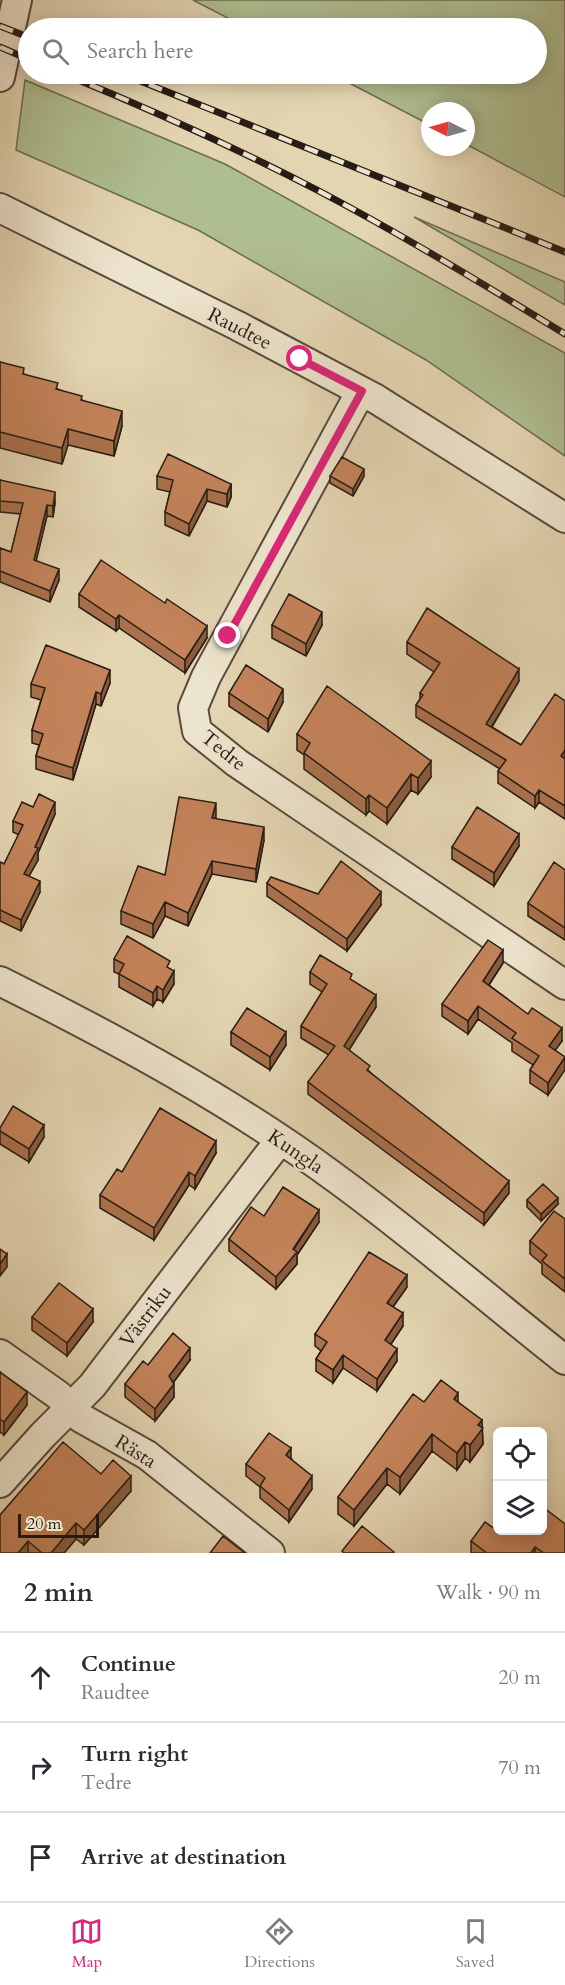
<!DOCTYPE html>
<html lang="en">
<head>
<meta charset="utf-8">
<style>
  :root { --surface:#fff; --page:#f7f7f7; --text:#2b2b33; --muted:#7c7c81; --line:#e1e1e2; --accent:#db2777 }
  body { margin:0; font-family:Cardo,serif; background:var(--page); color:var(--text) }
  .controls { position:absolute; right:18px; bottom:18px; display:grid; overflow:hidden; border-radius:9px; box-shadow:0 3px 15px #0003 }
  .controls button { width:54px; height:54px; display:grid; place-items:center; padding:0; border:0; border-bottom:2px solid var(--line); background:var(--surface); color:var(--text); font:30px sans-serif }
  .compass { position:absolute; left:421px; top:102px; width:54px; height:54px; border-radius:50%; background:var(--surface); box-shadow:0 3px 15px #0003; rotate:275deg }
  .scale { position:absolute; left:18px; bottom:15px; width:81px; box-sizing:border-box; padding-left:6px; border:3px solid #271c14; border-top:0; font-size:16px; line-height:21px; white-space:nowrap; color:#271c14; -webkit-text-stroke:4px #ede4cd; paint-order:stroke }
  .stop { position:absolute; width:18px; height:18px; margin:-14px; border:4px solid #db2777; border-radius:50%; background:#fff }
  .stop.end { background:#db2777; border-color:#fff; box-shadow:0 2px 6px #0008 }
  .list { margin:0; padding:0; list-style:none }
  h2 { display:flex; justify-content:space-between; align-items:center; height:78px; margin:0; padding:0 24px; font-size:26px }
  h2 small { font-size:20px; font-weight:400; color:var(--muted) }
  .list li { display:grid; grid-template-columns:39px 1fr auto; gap:18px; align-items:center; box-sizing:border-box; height:90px; padding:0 24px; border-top:2px solid var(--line) }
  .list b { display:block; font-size:22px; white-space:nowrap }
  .list p { margin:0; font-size:20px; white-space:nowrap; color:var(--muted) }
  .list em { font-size:20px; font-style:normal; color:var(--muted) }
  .icon { flex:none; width:33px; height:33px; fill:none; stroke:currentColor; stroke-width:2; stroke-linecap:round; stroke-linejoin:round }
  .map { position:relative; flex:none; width:565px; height:1553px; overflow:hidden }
  .search { position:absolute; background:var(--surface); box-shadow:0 3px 15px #0003; left:18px; right:18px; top:18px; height:66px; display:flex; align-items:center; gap:15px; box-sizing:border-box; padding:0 21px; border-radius:33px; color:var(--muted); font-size:22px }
  .sheet { height:348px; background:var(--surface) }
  nav { display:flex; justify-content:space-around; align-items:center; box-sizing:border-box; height:84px; border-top:2px solid var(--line); background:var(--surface); font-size:16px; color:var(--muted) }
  nav a { display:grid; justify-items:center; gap:3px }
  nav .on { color:var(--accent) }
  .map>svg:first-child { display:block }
</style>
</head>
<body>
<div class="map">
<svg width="565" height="1553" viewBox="0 0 565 1553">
  <rect width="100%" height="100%" fill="#e4d5b2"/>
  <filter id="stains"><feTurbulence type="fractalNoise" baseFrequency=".00333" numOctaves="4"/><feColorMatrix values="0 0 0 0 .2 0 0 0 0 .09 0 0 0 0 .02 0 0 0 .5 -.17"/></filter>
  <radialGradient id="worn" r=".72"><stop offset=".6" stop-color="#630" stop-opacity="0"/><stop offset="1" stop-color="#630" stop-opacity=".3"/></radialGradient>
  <path fill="#afbe90" stroke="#6b6d52" stroke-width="1.5" d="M193 0H565V197L466 144V111H430V125L332 74H536V28H247Z
    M25 80 225 164 565 353V456L426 360 198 230 16 150Z
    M414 217 565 282V305Z"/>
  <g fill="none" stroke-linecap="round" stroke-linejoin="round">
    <g stroke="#564a3c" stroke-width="32">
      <path id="minor" d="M0 77 17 0
        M0 208 238 326 376 399 565 518
        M361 391 206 677 193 708 197 731 237 763 565 985
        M0 981C116 1039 233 1102 337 1179 415 1236 489 1300 565 1360
        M0 1354 58 1395 81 1418 147 1455 270 1553
        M0 1483 43 1435 92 1386 280 1140"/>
    </g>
    <use href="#minor" stroke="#ede4cd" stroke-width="28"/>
    <g stroke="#271c14" stroke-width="7">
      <path id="rail" d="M0 26 28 37
        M0 47 28 59
        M64 74C150 109 234 147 317 190 401 234 483 284 565 334
        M123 74 565 252"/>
    </g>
    <use href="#rail" stroke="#ede4cd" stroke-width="4.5" stroke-dasharray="14" stroke-linecap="butt"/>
  </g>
  <path fill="#a9714d" stroke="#271c14" stroke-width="1.5" d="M0 362 24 374 82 400 122 426 114 456 68 445 62 464 0 448Z
    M157 476 231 484V497L227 507 207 501 189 536 165 525V512L170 492 157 489Z
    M330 476H364L353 496 330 483Z
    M0 480 55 503 53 517 47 516 36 560 59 580 50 602 0 582V548L11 552 21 514 0 512Z
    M79 594 165 603 207 638 185 673 119 628 116 631 79 607Z
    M272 625H322L306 656 272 638Z
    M407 642 519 681 492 727 521 745 565 701V819L539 802 535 808 498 783V771L500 769 416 717V705L420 699V693L434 672 407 654Z
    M110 683 101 706 96 704 73 780 36 769V756L39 745 32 743V730L41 700 31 697V684Z
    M229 693 283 702 268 732 229 706Z
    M297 734 431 777 418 794 411 790 387 824 369 811 366 815 304 769V755L297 750Z
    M33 807 55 814 38 853V860L29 876 40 892 21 931 0 921V862L4 864 19 835 13 832V821Z
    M216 817 215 819 264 840 256 882 212 874 188 926 165 916 153 938 121 924V911L165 875Z
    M519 846 494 886 452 859V847Z
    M565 870V940L528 916V903Z
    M267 883 318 894 381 905 347 951 267 896Z
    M114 959 170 969 174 984 163 1002 157 999 153 1006 119 987V974L114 972Z
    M503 963 489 985 562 1041 555 1050 548 1095 530 1083V1070L533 1065 512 1051V1043L478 1019 468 1034 442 1016V1004Z
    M310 972 352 981 376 1007 349 1050 370 1072 509 1193 484 1225 308 1094V1082L329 1055 301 1038V1026L322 992 310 984Z
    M231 1032 286 1045 270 1070 231 1045Z
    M0 1128 44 1137 29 1162 0 1144Z
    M216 1153 195 1189 189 1185 154 1240 100 1208V1195L122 1172Z
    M527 1200 558 1204 541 1221 527 1207Z
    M264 1216 319 1222 297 1255V1264L276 1289 229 1251V1239Z
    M565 1219V1292L542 1274V1264L530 1254V1241Z
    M407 1287 393 1307 403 1326 391 1344 397 1361 377 1391 343 1368 333 1383 316 1371V1359L321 1351 315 1346V1334Z
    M32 1317 93 1322 67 1356 32 1330Z
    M190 1360 173 1383 174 1397 155 1421 125 1397V1384L148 1365Z
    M0 1372 27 1405 4 1435 0 1432Z
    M424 1402H458L482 1428 483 1444 470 1462 465 1458 457 1470 432 1451 400 1494 387 1484 354 1526 338 1514V1497Z
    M291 1458 312 1489 289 1522 260 1498V1487L246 1476V1464Z
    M101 1474 131 1491 84 1545 76 1539 64 1553H0Z
    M502 1534 565 1553H471V1541Z"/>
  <path fill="#895c3f" stroke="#271c14" stroke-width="1.5" d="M122 411V426L114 456V441Z
    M68 429V445L62 464V448Z
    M364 469V476L353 496V489Z
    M231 484V497L227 507V494Z
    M207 489V501L189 536V524Z
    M55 492V503L53 517V506Z
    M47 505V516L34 570V560Z
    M59 569V580L50 602V591Z
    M322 612V625L306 656V644Z
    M119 615V628L116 631V619Z
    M207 626V638L185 673V660Z
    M519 669V681L486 736V724Z
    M110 670V683L101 706V694Z
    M283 689V702L268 732V719Z
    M96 692V704L73 780V768Z
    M565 750V762L561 756Z
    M431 761V777L418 794V778Z
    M411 774V790L387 824V808Z
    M539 790V802L535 808V796Z
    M369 795V811L366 815V799Z
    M55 802V814L38 853V860L24 885V874L35 847Z
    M216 803V817L212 832V818Z
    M264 827V840L256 882V869Z
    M519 834V846L494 886V873Z
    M212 861V874L188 926V913Z
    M40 881V892L21 931V920Z
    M381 892V905L347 951V939Z
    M165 902V916L153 938V924Z
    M503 950V963L483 994V981Z
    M174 971V984L163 1002V990Z
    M157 986V999L153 1006V993Z
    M376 995V1007L344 1058V1046Z
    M478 1006V1019L468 1034V1021Z
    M562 1028V1041L549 1059V1046Z
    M286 1032V1045L270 1070V1057Z
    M565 1057V1070L548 1095V1083Z
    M44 1125V1137L29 1162V1149Z
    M216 1141V1153L195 1189V1176Z
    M189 1172V1185L154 1240V1228Z
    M509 1181V1193L484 1225V1213Z
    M558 1198V1204L541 1221V1214Z
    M319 1210V1222L297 1255V1264L276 1289V1277Z
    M7 1254V1267L0 1276V1264Z
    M407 1275V1287L387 1315V1303Z
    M93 1309V1322L67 1356V1343Z
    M403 1313V1326L385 1353V1340Z
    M190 1348V1360L169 1388V1376Z
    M397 1349V1361L377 1391V1379Z
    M343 1355V1368L333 1383V1370Z
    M174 1384V1397L155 1421V1409Z
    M27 1392V1405L4 1435V1422Z
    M458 1393V1409L454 1399Z
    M482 1420 483 1444 470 1462V1445L478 1425Z
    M432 1434V1451L400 1494V1477Z
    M465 1442V1458L457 1470V1453Z
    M291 1448V1461L286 1455Z
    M387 1468V1484L354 1526V1510Z
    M131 1476V1491L84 1545V1530Z
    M312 1476V1489L289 1522V1510Z
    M76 1523V1539L64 1553H51Z
    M28 1541V1553H18Z
    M535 1547V1553H531Z"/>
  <path fill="#c4835a" stroke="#271c14" stroke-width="1.5" d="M0 362 24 368 23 374 58 383 56 389 82 396 81 400 122 411 114 441 68 429 62 448 0 432Z
    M168 454 231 484 227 494 207 489 189 524 165 512 173 480 157 476Z
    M342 457 364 469 353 489 330 476Z
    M0 480 55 492 53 506 47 505 34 560 59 569 50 591 0 571V548L11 552 23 503 0 501Z
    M101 560 165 603 167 599 207 626 185 660 119 615 116 619 79 594Z
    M289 594 322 612 306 644 272 625Z
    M427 608 519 669 486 724 521 745 555 694 565 701V750L561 756 565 759V806L539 790 535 796 498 771 506 760 416 705 423 695 420 693 440 663 407 642Z
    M46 645 110 670 101 694 96 692 73 768 36 756 43 734 32 730 45 688 31 684Z
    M246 665 283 689 268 719 229 693Z
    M327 686 431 761 418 778 411 774 387 808 369 795 366 799 304 753 310 743 297 734Z
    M39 794 55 802 35 847 38 848 24 874 40 881 21 920 0 910V862L4 864 23 825 13 821 22 802 33 807Z
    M179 797 216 803 212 818 264 827 256 869 212 861 188 913 165 902 153 924 121 911 138 866 165 875Z
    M477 807 519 834 494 873 452 847Z
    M341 861 381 892 347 939 267 883 271 877 318 894Z
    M554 862 565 870V928L528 903Z
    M127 936 170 961 167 967 174 971 163 990 157 986 153 993 119 974 124 964 114 959Z
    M488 940 503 950 483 981 528 1014 532 1008 562 1028 549 1046 565 1057 548 1083 530 1070 539 1056 512 1038 516 1033 478 1006 468 1021 442 1004Z
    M320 955 352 974 350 979 376 995 344 1046 370 1066 367 1070 509 1181 484 1213 308 1082 335 1046 301 1026 327 984 310 972Z
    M247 1008 286 1032 270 1057 231 1032Z
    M13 1106 44 1125 29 1149 0 1131V1128Z
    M160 1108 216 1141 195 1176 189 1172 154 1228 100 1195 117 1169 122 1172Z
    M543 1184 558 1198 541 1214 527 1200Z
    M283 1187 319 1210 293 1249 297 1252 276 1277 229 1239 251 1207 264 1216Z
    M554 1211 565 1219V1279L542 1261 547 1255 530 1241Z
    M0 1249 7 1254 0 1264Z
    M369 1252 407 1275 387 1303 403 1313 385 1340 397 1349 377 1379 343 1355 333 1370 316 1359 327 1342 315 1334Z
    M59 1283 93 1309 67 1343 32 1317Z
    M173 1333 190 1348 169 1376 174 1384 155 1409 125 1384 143 1361 148 1365Z
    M0 1372 27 1392 4 1422 0 1419Z
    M441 1380 458 1393 454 1399 482 1420 478 1425 483 1428 470 1445 465 1442 457 1453 432 1434 400 1477 387 1468 354 1510 338 1497 413 1394 424 1402Z
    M269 1433 291 1448 286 1455 312 1476 289 1510 260 1486 265 1478 246 1464Z
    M63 1442 101 1474 113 1460 131 1476 84 1530 76 1523 51 1553H42L28 1541 18 1553H0V1515Z
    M543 1507 565 1524V1553H544L535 1547 531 1553H487L471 1541 485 1522 502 1534 505 1530H543Z
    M362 1526 394 1552V1553H344L342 1551Z
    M223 1536 245 1553H210Z"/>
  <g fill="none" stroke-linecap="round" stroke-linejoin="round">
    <path stroke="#db2777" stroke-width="8" d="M228 636 362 391 300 359"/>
  </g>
  <g text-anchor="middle" stroke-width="4.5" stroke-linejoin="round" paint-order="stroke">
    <g font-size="20" fill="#271c14" stroke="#ede4cd">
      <text transform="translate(240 328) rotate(27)" y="7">Raudtee</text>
      <text transform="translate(224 750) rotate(39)" y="7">Tedre</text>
      <text transform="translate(296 1151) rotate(34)" y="7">Kungla</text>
      <text transform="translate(145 1316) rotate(-53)" y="7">Västriku</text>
      <text transform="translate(136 1451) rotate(32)" y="7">Rästa</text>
    </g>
  </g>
  <rect width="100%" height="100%" filter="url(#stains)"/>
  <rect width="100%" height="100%" fill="url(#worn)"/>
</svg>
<div class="controls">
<button><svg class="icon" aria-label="locate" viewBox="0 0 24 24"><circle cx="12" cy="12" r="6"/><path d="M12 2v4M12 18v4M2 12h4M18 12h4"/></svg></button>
<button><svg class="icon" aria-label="layers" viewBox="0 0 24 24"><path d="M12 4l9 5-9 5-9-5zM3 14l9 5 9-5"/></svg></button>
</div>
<svg class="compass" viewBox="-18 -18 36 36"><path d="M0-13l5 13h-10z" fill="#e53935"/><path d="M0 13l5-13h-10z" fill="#7c7c81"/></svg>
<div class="scale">20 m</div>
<div class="stop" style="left:300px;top:359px"></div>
<div class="stop end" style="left:228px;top:636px"></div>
<div class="search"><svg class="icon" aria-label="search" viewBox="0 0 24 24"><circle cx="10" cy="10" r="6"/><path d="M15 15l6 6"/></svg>Search here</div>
</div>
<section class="sheet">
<h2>2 min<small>Walk · 90 m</small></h2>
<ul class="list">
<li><svg class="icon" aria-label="ahead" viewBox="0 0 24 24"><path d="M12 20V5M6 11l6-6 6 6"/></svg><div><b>Continue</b><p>Raudtee</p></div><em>20 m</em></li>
<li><svg class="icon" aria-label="right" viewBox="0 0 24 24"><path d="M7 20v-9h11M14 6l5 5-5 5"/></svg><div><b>Turn right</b><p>Tedre</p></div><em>70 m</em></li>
<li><svg class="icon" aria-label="arrive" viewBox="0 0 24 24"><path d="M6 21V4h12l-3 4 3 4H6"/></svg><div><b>Arrive at destination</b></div></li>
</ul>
</section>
<nav>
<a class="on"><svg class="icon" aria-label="map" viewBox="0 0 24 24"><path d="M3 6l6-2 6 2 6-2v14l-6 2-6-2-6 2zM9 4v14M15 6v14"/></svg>Map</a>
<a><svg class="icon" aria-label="directions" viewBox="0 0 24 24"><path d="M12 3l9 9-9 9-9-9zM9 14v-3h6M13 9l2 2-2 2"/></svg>Directions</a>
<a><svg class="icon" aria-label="saved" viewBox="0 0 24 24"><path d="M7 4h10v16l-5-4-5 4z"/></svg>Saved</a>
</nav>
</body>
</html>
